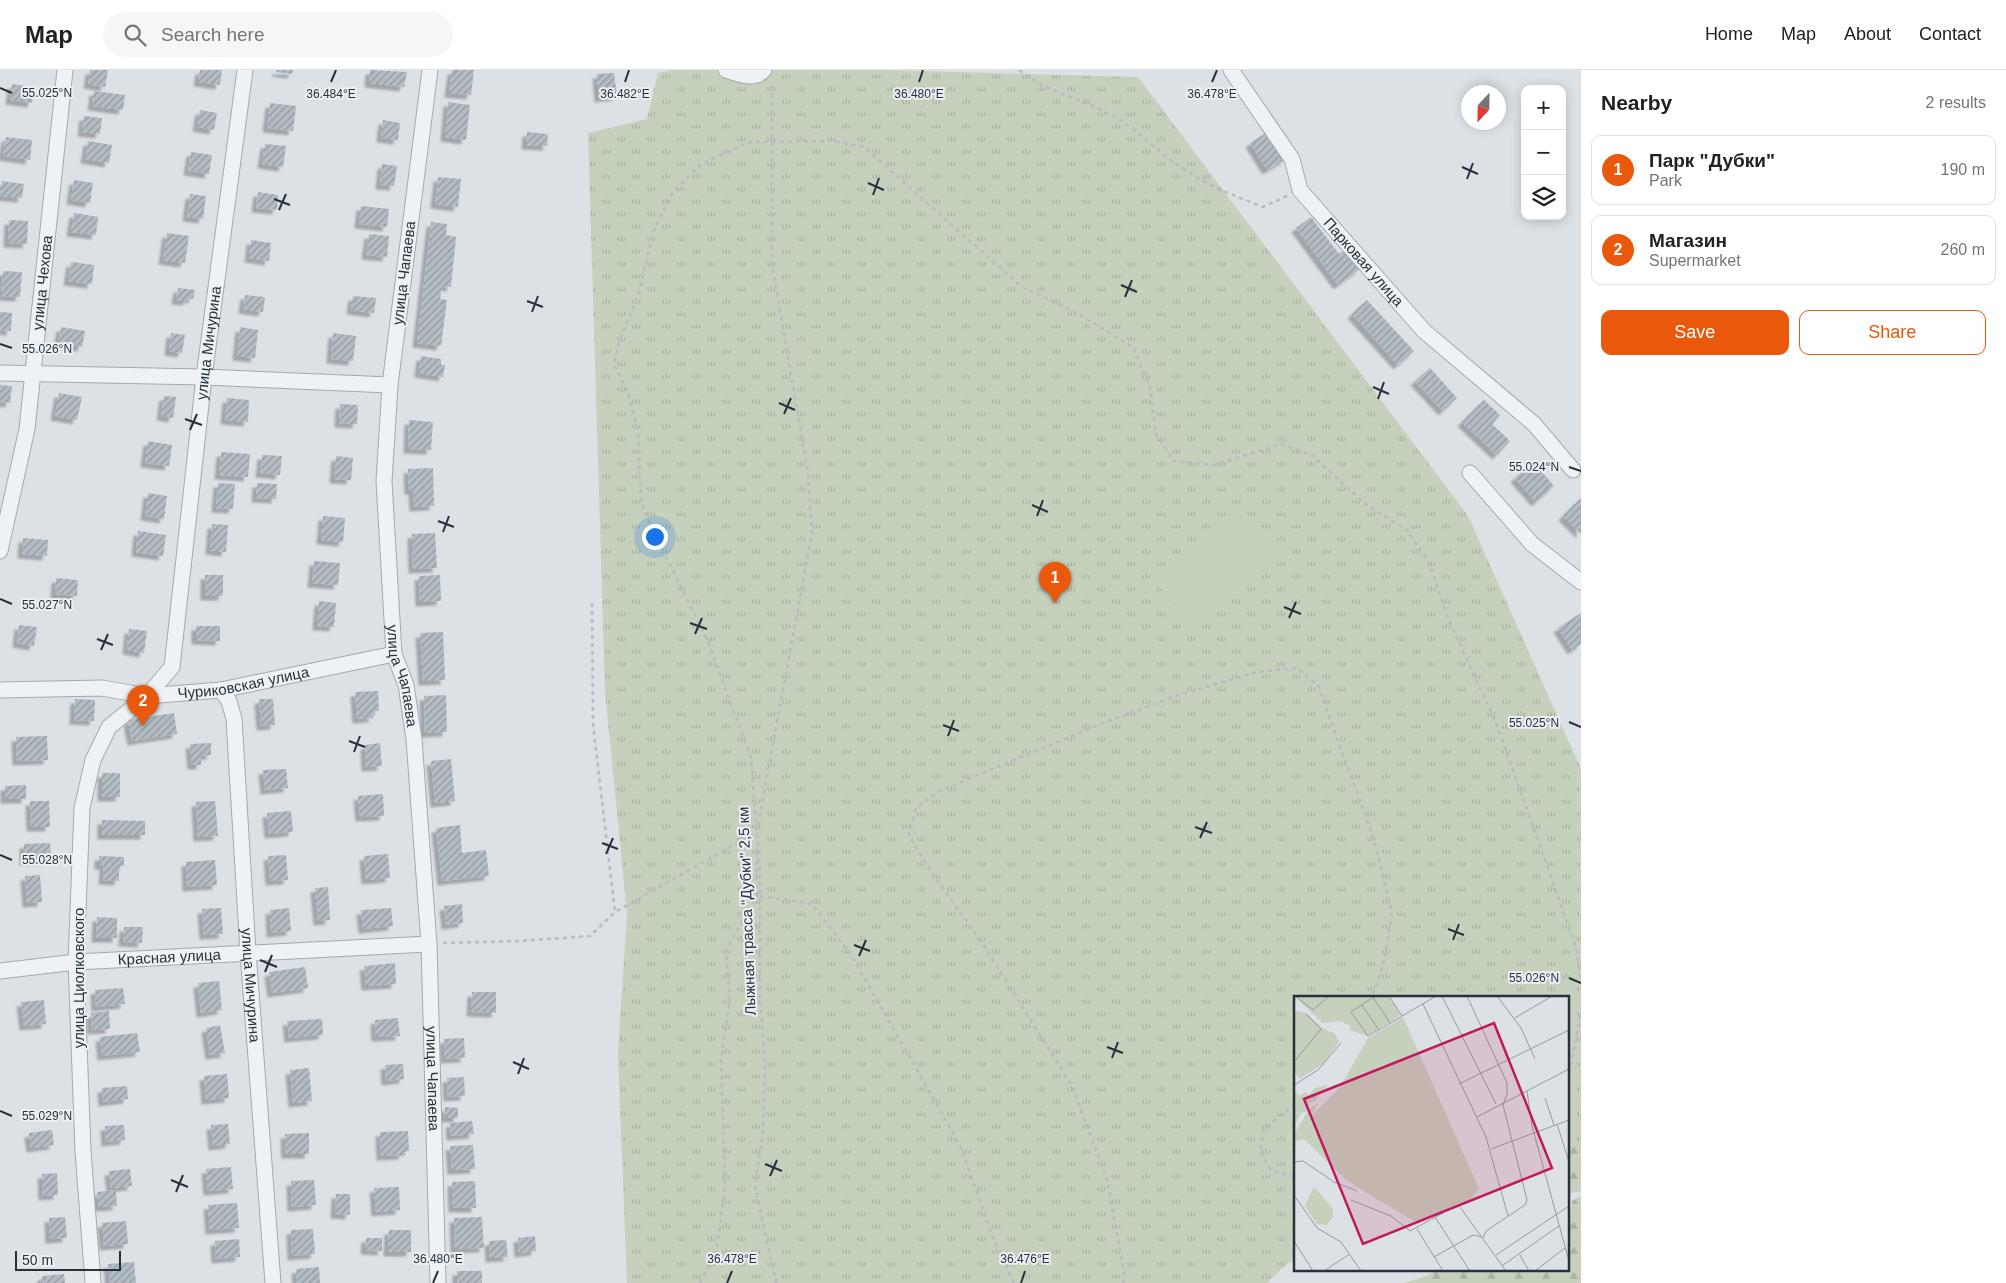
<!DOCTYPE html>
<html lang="en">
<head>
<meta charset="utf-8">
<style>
  :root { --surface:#fff; --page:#f6f6f6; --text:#202124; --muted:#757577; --line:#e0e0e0; --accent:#ea580c }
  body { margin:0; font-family:Helvetica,sans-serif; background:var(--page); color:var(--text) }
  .controls { position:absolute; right:15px; top:15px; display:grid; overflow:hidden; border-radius:10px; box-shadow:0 2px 12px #0003 }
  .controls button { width:45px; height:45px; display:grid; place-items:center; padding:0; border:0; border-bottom:1px solid var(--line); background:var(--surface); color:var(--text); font:25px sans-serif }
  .compass { position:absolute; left:1461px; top:15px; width:45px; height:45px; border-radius:50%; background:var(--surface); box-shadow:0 2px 12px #0003; rotate:202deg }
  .scale { position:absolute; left:15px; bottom:12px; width:106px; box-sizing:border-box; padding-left:5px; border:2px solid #26313c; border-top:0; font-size:14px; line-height:18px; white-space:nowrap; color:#26313c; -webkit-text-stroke:4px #ebf0f4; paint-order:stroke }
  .you { position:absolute; left:654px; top:466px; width:18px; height:18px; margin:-12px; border:4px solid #fff; border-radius:50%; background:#1a73e8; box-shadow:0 0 0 8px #1a73e833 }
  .badge { display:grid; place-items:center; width:32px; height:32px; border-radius:50%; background:var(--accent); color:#fff; font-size:16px; font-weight:700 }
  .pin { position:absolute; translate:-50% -41px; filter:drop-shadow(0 1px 2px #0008) }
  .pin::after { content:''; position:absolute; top:26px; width:18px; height:15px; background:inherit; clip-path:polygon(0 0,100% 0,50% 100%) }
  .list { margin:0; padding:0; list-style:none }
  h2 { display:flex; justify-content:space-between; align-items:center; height:65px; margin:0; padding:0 20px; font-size:21px }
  h2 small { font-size:16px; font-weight:400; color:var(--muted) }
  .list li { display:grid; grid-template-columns:32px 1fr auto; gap:15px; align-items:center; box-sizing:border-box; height:70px; margin:0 10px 10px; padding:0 10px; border:1px solid var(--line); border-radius:10px }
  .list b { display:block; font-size:19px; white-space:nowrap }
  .list p { margin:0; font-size:16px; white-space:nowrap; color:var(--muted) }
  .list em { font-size:16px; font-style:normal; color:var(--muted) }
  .actions { display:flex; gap:10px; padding:15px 20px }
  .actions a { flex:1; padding:11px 0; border:1px solid var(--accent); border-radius:10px; text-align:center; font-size:18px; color:var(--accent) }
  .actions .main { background:var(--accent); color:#fff }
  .icon { flex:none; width:28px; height:28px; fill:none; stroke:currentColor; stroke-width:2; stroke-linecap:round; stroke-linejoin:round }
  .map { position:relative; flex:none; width:1581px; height:1213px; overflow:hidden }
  header { display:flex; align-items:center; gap:30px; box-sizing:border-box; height:70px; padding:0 25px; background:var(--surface); border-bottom:1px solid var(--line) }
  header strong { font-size:24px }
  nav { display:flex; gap:28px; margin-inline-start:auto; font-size:18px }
  .search { width:350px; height:45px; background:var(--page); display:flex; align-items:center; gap:12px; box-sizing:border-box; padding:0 18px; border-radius:28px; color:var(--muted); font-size:19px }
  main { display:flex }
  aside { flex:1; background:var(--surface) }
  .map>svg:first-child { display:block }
</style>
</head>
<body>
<header>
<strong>Map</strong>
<div class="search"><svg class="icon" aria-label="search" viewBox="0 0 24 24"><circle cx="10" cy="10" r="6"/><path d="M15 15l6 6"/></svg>Search here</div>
<nav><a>Home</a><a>Map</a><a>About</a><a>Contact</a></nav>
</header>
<main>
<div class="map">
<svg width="1581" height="1213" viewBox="0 0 1581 1213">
  <defs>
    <pattern id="forest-firs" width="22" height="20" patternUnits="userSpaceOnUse" patternTransform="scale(1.25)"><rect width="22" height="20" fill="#c5d0bd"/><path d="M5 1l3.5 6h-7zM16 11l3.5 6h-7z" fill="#a9b3a3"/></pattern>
    <pattern id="park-tufts" width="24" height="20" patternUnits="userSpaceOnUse" patternTransform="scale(1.25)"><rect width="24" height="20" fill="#c5d0bd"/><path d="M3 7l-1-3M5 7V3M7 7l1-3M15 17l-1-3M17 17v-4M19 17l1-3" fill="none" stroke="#a9b3a3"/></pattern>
    <pattern id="building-hatch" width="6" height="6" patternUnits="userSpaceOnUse" patternTransform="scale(1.25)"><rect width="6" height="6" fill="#b3bbc3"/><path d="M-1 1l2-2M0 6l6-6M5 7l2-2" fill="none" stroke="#9199a0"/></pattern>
    <filter id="shadow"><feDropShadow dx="-4.5" dy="4.5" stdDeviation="1" flood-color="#0004"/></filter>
  </defs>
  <rect width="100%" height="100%" fill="#dce1e6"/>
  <path fill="url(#forest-firs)" d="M1581 1064V1121L1567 1124V1078Z
    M1581 1126V1213H1404L1426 1206 1438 1199H1567V1168L1572 1131Z"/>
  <path fill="url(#park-tufts)" d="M675 0H883L1138 7 1468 446 1581 699V1073L1567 1080V927H1295V1191L1288 1193 1267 1213H627L618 982 627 843 605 621 588 63 647 49 658 3Z"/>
  <path fill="#c5d0bd" d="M1239 435 1277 477 1192 554 1154 511Z"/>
  <path fill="url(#building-hatch)" filter="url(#shadow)" d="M90 0H108L105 17 88 14Z
    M200 0H222L220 15 198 12Z
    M277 0H293L292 4 276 2Z
    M370 0 407 2 404 17 369 13Z
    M452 0H474L471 25 449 23Z
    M614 3 617 26 599 28 597 4Z
    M12 14 34 17 32 33 10 30Z
    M94 21 125 25 123 40 92 36Z
    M448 32 470 35 466 70 445 67Z
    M270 33 296 36 293 61 267 58Z
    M200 40 217 43 214 60 197 57Z
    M84 46 102 48 100 64 82 62Z
    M383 50 400 53 398 70 381 68Z
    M1269 61 1286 89 1267 100 1250 73Z
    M527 62 548 64 547 76 526 75Z
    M6 67 32 70 30 90 3 86Z
    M88 71 112 75 109 93 85 89Z
    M265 74 286 76 283 97 262 94Z
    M191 82 212 85 209 104 188 101Z
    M382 94 397 96 394 116 380 115Z
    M438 107 461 109 458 137 435 134Z
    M74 110 93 113 90 133 71 130Z
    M2 111 24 114 22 128 0 126Z
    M258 122 278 125 277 140 256 138Z
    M190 124 206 126 203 149 187 147Z
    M361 136 389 139 387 157 359 154Z
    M74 143 98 147 96 165 71 162Z
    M1311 147 1339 184 1346 179 1360 199 1338 215 1296 158Z
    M9 150 28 151 27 174 8 173Z
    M431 152 447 154 446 165 456 167 451 217 442 216 440 229 447 230 441 276 417 273Z
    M167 163 189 166 185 193 163 190Z
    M369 164 389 166 387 187 366 185Z
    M251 170 271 173 269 191 249 188Z
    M71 192 94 195 92 214 68 211Z
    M3 201 22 202 20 227 1 226Z
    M178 218 195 220 193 229 188 228 187 231 176 230Z
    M245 225 265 227 263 242 243 239Z
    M353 226 376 228 374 243 351 240Z
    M1367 230 1414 281 1398 295 1352 244Z
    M0 242 12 243 11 261 0 260Z
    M61 257 85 261 82 277 58 274Z
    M240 257 258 260 255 288 237 286Z
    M171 263 185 265 182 283 169 281Z
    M333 263 356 266 353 291 331 289Z
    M421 286 441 289V295H445L443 307 419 303Z
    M1430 298 1457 328 1443 341 1415 311Z
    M0 315 12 316 10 333 0 332Z
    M59 323 82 327 77 350 55 346Z
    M164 326 176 327 173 348 161 346Z
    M227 328 249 330 248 352 225 350Z
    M1484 330 1500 345 1492 354 1510 371 1497 385 1462 352Z
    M340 334 358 335 357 354 339 353Z
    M409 350 433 352 431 380 408 379Z
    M148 371 172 375 169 396 145 393Z
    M221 382 250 384 248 407 219 405Z
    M262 385 282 386 280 405 260 403Z
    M336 386 353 388 351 410 334 409Z
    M1533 392 1554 416 1536 432 1515 408Z
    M433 398 434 436 414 437 413 420H409L408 399Z
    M218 413 235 414 233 439 216 438Z
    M257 413 277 414 276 429 256 428Z
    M148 423 167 426 164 449 145 446Z
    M1581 428V464L1563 446Z
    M323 446 345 448 343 472 321 470Z
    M212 454 228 455 226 482 210 480Z
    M138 461 166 465 163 486 136 482Z
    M435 463 437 498 413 499 412 464Z
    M23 468 48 470 47 486 22 484Z
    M314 491 340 493 338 515 312 513Z
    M205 505H223V526H205Z
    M440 505 441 531 420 532 419 506Z
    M56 508 78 510 77 526 55 524Z
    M319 531 336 533 334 557 317 556Z
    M1581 543V574L1572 580 1558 558Z
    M19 555 37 557 34 576 17 573Z
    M196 556H220V571L196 570Z
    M129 559 147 561 144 583 127 580Z
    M443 562 445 610 423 611 420 563Z
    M378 621 379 641H372L373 648 357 649 355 622Z
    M446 625 447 662 425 663 424 626Z
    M75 629 95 630 94 651 74 650Z
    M259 629H273L275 655 261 656Z
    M174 643 177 664 132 671 128 650Z
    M47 666 48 690 17 691 16 667Z
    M211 673V685L201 686V695H192L190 674Z
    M380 673 382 696 366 697 365 675Z
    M451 689 455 731 435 733 431 691Z
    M286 699 288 718 265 720 263 700Z
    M102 703H120V727H102Z
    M26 715V729H5V716Z
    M383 724 384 746 360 747 358 726Z
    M30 731H49L50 757H31Z
    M215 731 218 766 198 767 196 732Z
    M291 741 293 762 269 764 267 743Z
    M102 750 145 751V765H102Z
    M460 755 462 783 486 780 489 806 442 811 436 758Z
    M50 773 51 790 24 791V774Z
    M388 784 390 808 366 810 364 786Z
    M286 785 288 810 270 811 268 786Z
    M99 786 124 787V796H119V811L103 810 104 795H99Z
    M215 790 217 815 187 817 186 792Z
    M40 805 42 832 27 833 25 806Z
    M328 817 330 850 318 851 315 818Z
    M462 834 463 853 446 855 444 836Z
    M221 838 223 864 204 865 202 839Z
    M289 838 291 861 271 863 270 840Z
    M391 838 393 856 363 859 361 840Z
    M97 847 117 848V868H96Z
    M124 857H143L142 873 123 872Z
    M395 893 396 914 366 916 364 896Z
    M305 897 308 918 272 923 269 902Z
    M219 911 222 940 201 943 198 913Z
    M123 918 125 934 96 937 95 920Z
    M472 922H496V943L471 942Z
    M44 930 46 954 24 956 21 932Z
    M109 941 110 959 92 960 91 943Z
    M398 948 400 966 376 967 375 950Z
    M322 949 323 965 289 968 287 951Z
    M220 955 225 983 210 985 206 958Z
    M137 963 140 982 102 986 100 967Z
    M464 968 465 988 445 989 444 969Z
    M403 994 404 1009 386 1011 385 995Z
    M309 998 312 1031 293 1033 290 1000Z
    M227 1004 229 1028 206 1030 204 1006Z
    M464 1007 465 1026 448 1027 447 1008Z
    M127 1016 128 1029 103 1032 102 1018Z
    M445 1037 458 1038V1048H444Z
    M472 1051 474 1064 451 1066 450 1053Z
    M228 1054 230 1074 213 1076 211 1055Z
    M124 1055 125 1070 106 1072 105 1056Z
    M52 1060 54 1075 31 1078 29 1063Z
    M408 1061 409 1081 403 1082V1085L381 1086 380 1062Z
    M309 1063V1084H286L285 1064Z
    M473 1075 475 1099 452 1100 450 1076Z
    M231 1097 233 1119 208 1121 206 1099Z
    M130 1099 132 1116 111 1118 109 1101Z
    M57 1103 58 1125 43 1126 42 1104Z
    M314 1110 316 1135 292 1137 291 1111Z
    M475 1111 476 1138H453L452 1112Z
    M399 1117 400 1140 376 1142 374 1118Z
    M116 1120 117 1136 99 1137 97 1122Z
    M336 1124H350V1145L335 1144Z
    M237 1133 239 1158 210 1160 208 1135Z
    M65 1147 67 1168 50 1169 49 1148Z
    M482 1147 484 1178 455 1179 454 1148Z
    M126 1151 128 1174 104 1176 102 1153Z
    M313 1159 315 1184 292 1186 291 1160Z
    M389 1160H411V1182H388Z
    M535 1166 536 1181 519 1183 518 1168Z
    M366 1168H382V1181L365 1180Z
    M239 1169 240 1187 216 1189 215 1171Z
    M506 1170 508 1187 490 1188 489 1171Z
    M134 1192 136 1213H110L108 1194Z
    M319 1197 320 1213H297L296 1199Z
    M457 1201H482V1213H457Z
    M64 1204 65 1213H42V1206Z"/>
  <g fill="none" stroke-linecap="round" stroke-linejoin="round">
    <g stroke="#a2a9b0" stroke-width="17">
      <g id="minor">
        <path id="s1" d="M430 0 390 315 384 411 394 584 406 615 414 669 429 874 438 1213"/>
        <path d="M726 0C738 4 754 11 764 0"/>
        <path id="s2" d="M1231 0 1292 89 1300 120 1424 261 1534 354 1573 400"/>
        <path d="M0 303 204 307 390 315"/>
        <path d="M1470 403 1532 474 1581 512"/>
        <path id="s3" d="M0 481 27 359 65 0"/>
        <path id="s4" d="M0 620 102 618 147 626 221 620 394 584"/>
        <path id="s5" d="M221 620 229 631 234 649 248 882 273 1213"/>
        <path id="s6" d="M0 901 76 892 429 874"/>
        <path id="s7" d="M93 1213 83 1081 76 892 82 738 93 690 109 657 147 626 172 597 204 307 245 0"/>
      </g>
    </g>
    <path stroke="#b7bcc1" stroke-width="2.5" stroke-dasharray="4 4" stroke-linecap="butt" d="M1019 0C1047 22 1077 27 1108 43 1135 56 1156 81 1181 97 1208 116 1233 125 1263 137L1287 126
      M592 533 593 654 615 842
      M758 755 812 463 808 403 772 195V12
      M760 826 812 834 851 885 960 1075 993 1168 1014 1213
      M443 873 519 871 590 866 615 842 757 762
      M1567 1012 1581 945
      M1295 1034 1264 1059 1260 1082 1271 1100 1295 1107
      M700 1213 717 1179 725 1115 721 988 730 931 726 880 757 825V778
      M776 1213 755 1116 763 1062 765 996 760 928V803L751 688 707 569 655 465 641 432 638 361 628 323 614 294 619 272 639 223 653 162 673 122 701 94 750 72 831 71 864 77 1022 217 1077 243 1133 277 1150 317 1156 365 1174 391 1214 395 1281 374 1312 385 1365 434 1407 460 1430 495 1448 548 1496 653 1576 877 1581 910
      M1123 1213 1125 1207 1107 1109 1072 1016 981 871 929 799 909 765 916 738 937 722 1103 653 1182 624 1257 602 1297 598 1318 616 1374 769 1392 842 1384 892 1372 927"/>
    <use href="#minor" stroke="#eff2f5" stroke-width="15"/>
  </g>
  <path fill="none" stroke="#26313c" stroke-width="2" d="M331 12 336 0M625 12 629 0M919 12 923 0M1212 12 1217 0M0 18 12 23M1462 97 1478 104M1467 109 1473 93M868 113 884 120M873 125 879 108M274 129 290 135M279 140 286 124M1121 215 1137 222M1125 227 1132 210M527 231 543 237M532 242 538 226M0 274 12 278M1373 317 1389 324M1378 329 1384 312M779 333 795 340M784 344 791 328M185 349 202 355M190 360 197 344M1569 397 1581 401M1032 435 1048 442M1037 446 1043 430M438 451 454 457M443 462 449 446M0 529 12 534M1284 537 1301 544M1289 548 1296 532M690 553 707 559M695 564 702 548M97 569 113 575M101 580 108 564M1569 652 1581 657M943 655 959 661M948 666 954 650M349 671 365 677M354 682 360 666M1195 757 1212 763M1200 768 1207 752M602 773 618 779M606 784 613 768M0 785 12 790M1448 859 1464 865M1453 870 1459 854M854 875 870 881M859 886 866 870M260 890 277 897M265 902 272 885M1569 908 1581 913M1107 977 1123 983M1112 988 1118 972M513 992 529 999M518 1004 524 988M0 1041 12 1046M765 1094 782 1101M770 1106 777 1090M171 1110 188 1117M176 1122 183 1105M433 1213 438 1201M727 1213 732 1201M1021 1213 1025 1201"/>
  <g text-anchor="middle" stroke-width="4" stroke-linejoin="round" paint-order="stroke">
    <g font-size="15" fill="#26313c" stroke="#ebf0f4">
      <text dy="5" stroke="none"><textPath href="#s2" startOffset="236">Парковая улица</textPath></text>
      <text transform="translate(404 203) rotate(-83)" y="5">улица Чапаева</text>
      <text dy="5" stroke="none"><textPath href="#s3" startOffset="272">улица Чехова</textPath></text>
      <text dy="5" stroke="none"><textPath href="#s7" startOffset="975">улица Мичурина</textPath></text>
      <text dy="5" stroke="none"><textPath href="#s1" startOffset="610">улица Чапаева</textPath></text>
      <text dy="5" stroke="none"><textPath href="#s4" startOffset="245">Чуриковская улица</textPath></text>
      <text transform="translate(747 841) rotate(-92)" y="5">Лыжная трасса "Дубки" 2,5 км</text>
      <text dy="5" stroke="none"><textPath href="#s6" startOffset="170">Красная улица</textPath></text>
      <text transform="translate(79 908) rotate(-90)" y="5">улица Циолковского</text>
      <text dy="5" stroke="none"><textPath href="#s5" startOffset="299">улица Мичурина</textPath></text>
      <text dy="5" stroke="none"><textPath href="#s1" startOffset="1015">улица Чапаева</textPath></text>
    </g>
  </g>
  <g transform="translate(1294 926)">
    <rect width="275" height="275" fill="#dce1e6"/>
    <path d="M34 89 21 105 14 108 15 113 24 107 17 120 66 191 52 184 10 143 0 145V138L14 115 7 117 0 131V94L5 100 12 96 15 99 21 92ZM20 191 39 213V221L33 229 23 228 11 210Z" fill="#c5d0bd"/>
    <path d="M109 21 185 193 174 206 122 226 61 190 4 134 46 91 74 42Z" fill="#c5d0bd"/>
    <path d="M0 0H95L106 19 73 40 56 34 57 30 46 25 29 27ZM3 15 11 16 29 33 40 37 45 46 30 67 6 83 0 76V18Z" fill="#c5d0bd"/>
    <path fill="none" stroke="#939ba2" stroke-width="1" d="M1 0 19 14 35 0M81 0 57 16 74 40 142 0M95 0 108 20M148 0 202 108M173 0 213 87V98L209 109 233 204 231 209 192 235 189 242M203 0 227 32 241 63M79 1 96 27M129 8 192 141 214 220M68 9 85 34M221 22 258 0M0 66 27 33 12 18M165 88 275 34M0 89 24 74 47 47M233 95 238 130 275 265M251 102 260 129M183 121 275 73M263 128 275 166M197 153 275 124M0 166 9 165 40 186 63 195M0 199 23 232 47 246 67 275M57 204 97 220 116 235 149 217M166 211 212 275M141 221 176 275M123 233 149 275M0 245 19 275M202 259 275 210M226 259 235 275M140 261 179 239 188 241M209 269 265 230M30 275 56 258M241 275 271 252"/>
    <path fill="#c2185b" fill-opacity="0.15" stroke="#c2185b" stroke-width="2.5" d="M200 27 258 172 69 248 10 103Z"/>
    <rect width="275" height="275" fill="none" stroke="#26313c" stroke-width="2.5"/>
  </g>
  <g font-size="12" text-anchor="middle" fill="#26313c" stroke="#ebf0f4" stroke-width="4" stroke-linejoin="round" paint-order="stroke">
    <text x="47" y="27">55.025°N</text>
    <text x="331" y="28">36.484°E</text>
    <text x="625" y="28">36.482°E</text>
    <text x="919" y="28">36.480°E</text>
    <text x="1212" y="28">36.478°E</text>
    <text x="47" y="283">55.026°N</text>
    <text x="1534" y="401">55.024°N</text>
    <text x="47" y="539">55.027°N</text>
    <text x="1534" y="657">55.025°N</text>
    <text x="47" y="794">55.028°N</text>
    <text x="1534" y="912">55.026°N</text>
    <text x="47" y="1050">55.029°N</text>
    <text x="438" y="1193">36.480°E</text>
    <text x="732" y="1193">36.478°E</text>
    <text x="1025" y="1193">36.476°E</text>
  </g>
</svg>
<div class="controls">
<button>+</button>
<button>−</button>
<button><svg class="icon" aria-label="layers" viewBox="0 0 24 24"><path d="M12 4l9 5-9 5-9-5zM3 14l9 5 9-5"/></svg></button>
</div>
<svg class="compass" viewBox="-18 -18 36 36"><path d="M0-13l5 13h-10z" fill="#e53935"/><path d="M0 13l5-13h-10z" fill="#757577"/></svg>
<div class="scale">50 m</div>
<div class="you"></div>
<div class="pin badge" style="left:1055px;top:533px">1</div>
<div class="pin badge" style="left:143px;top:656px">2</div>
</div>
<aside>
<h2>Nearby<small>2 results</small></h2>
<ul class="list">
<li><span class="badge">1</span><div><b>Парк &quot;Дубки&quot;</b><p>Park</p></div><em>190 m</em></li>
<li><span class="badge">2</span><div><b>Магазин</b><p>Supermarket</p></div><em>260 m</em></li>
</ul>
<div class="actions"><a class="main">Save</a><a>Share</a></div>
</aside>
</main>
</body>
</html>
